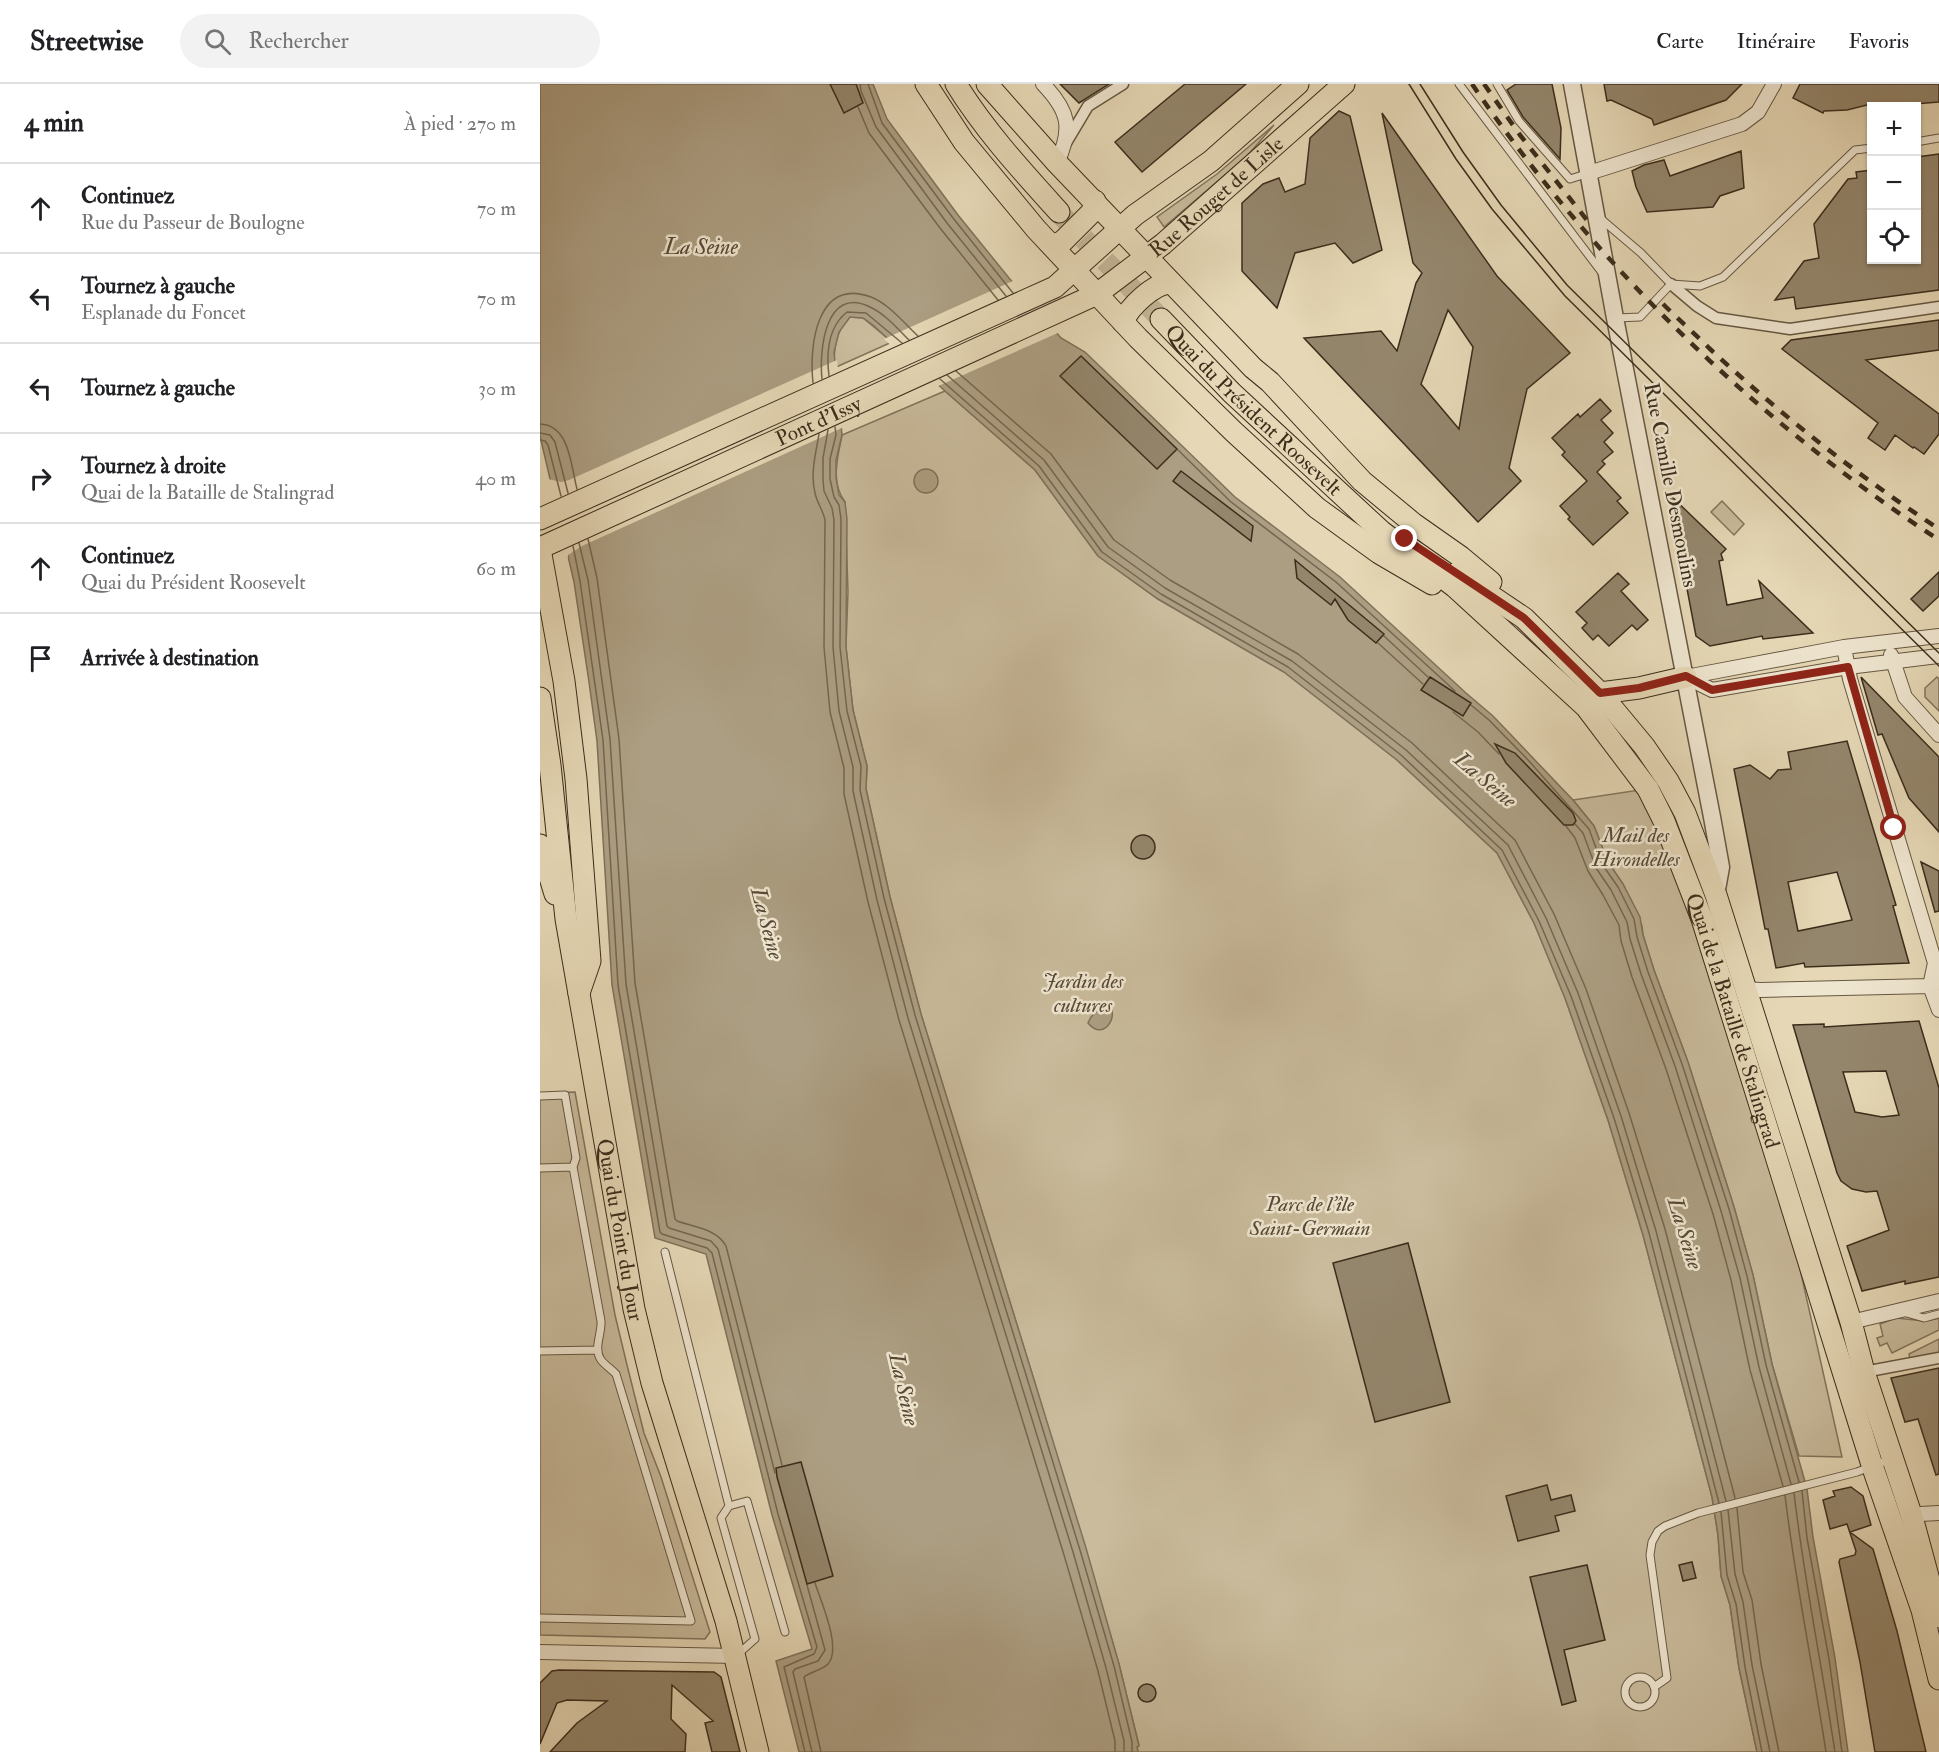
<!DOCTYPE html>
<html lang="fr">
<head>
<meta charset="utf-8">
<style>
  :root { --surface:#fff; --page:#f2f2f2; --text:#202124; --muted:#757577; --line:#e0e0e0 }
  body { margin:0; font-family:"IM FELL Double Pica",serif; background:var(--page); color:var(--text) }
  .controls { position:absolute; right:18px; top:18px; display:grid; overflow:hidden; border-radius:0px; box-shadow:0 2px 4px #0004 }
  .controls button { width:54px; height:54px; display:grid; place-items:center; padding:0; border:0; border-bottom:2px solid var(--line); background:var(--surface); color:var(--text); font:30px sans-serif }
  .stop { position:absolute; width:18px; height:18px; margin:-14px; border:4px solid #8f2418; border-radius:50%; background:#fff }
  .stop.end { background:#8f2418; border-color:#fff; box-shadow:0 2px 6px #0008 }
  .list { margin:0; padding:0; list-style:none }
  h2 { display:flex; justify-content:space-between; align-items:center; height:78px; margin:0; padding:0 24px; font-size:26px }
  h2 small { font-size:20px; font-weight:400; color:var(--muted) }
  .list li { display:grid; grid-template-columns:39px 1fr auto; gap:18px; align-items:center; box-sizing:border-box; height:90px; padding:0 24px; border-top:2px solid var(--line) }
  .list b { display:block; font-size:22px; white-space:nowrap }
  .list p { margin:0; font-size:20px; white-space:nowrap; color:var(--muted) }
  .list em { font-size:20px; font-style:normal; color:var(--muted) }
  .icon { flex:none; width:33px; height:33px; fill:none; stroke:currentColor; stroke-width:2; stroke-linecap:round; stroke-linejoin:round }
  .map { position:relative; flex:none; width:1399px; height:1668px; overflow:hidden }
  header { display:flex; align-items:center; gap:36px; box-sizing:border-box; height:84px; padding:0 30px; background:var(--surface); border-bottom:2px solid var(--line) }
  header strong { font-size:28px }
  nav { display:flex; gap:33px; margin-inline-start:auto; font-size:21px }
  .search { width:420px; height:54px; background:var(--page); display:flex; align-items:center; gap:15px; box-sizing:border-box; padding:0 21px; border-radius:33px; color:var(--muted); font-size:22px }
  main { display:flex }
  aside { flex:1; background:var(--surface) }
  .map>svg:first-child { display:block }
</style>
</head>
<body>
<header>
<strong>Streetwise</strong>
<div class="search"><svg class="icon" aria-label="search" viewBox="0 0 24 24"><circle cx="10" cy="10" r="6"/><path d="M15 15l6 6"/></svg>Rechercher</div>
<nav><a>Carte</a><a>Itinéraire</a><a>Favoris</a></nav>
</header>
<main>
<aside>
<h2>4 min<small>À pied · 270 m</small></h2>
<ul class="list">
<li><svg class="icon" aria-label="ahead" viewBox="0 0 24 24"><path d="M12 20V5M6 11l6-6 6 6"/></svg><div><b>Continuez</b><p>Rue du Passeur de Boulogne</p></div><em>70 m</em></li>
<li><svg class="icon" aria-label="left" viewBox="0 0 24 24"><path d="M17 20v-9H6M10 6l-5 5 5 5"/></svg><div><b>Tournez à gauche</b><p>Esplanade du Foncet</p></div><em>70 m</em></li>
<li><svg class="icon" aria-label="left" viewBox="0 0 24 24"><path d="M17 20v-9H6M10 6l-5 5 5 5"/></svg><div><b>Tournez à gauche</b></div><em>30 m</em></li>
<li><svg class="icon" aria-label="right" viewBox="0 0 24 24"><path d="M7 20v-9h11M14 6l5 5-5 5"/></svg><div><b>Tournez à droite</b><p>Quai de la Bataille de Stalingrad</p></div><em>40 m</em></li>
<li><svg class="icon" aria-label="ahead" viewBox="0 0 24 24"><path d="M12 20V5M6 11l6-6 6 6"/></svg><div><b>Continuez</b><p>Quai du Président Roosevelt</p></div><em>60 m</em></li>
<li><svg class="icon" aria-label="arrive" viewBox="0 0 24 24"><path d="M6 21V4h12l-3 4 3 4H6"/></svg><div><b>Arrivée à destination</b></div></li>
</ul>
</aside>
<div class="map">
<svg width="1399" height="1668" viewBox="0 0 1399 1668">
  <rect width="100%" height="100%" fill="#e6d8b6"/>
  <filter id="stains"><feTurbulence type="fractalNoise" baseFrequency=".00333" numOctaves="4"/><feColorMatrix values="0 0 0 0 .2 0 0 0 0 .09 0 0 0 0 .02 0 0 0 .5 -.17"/></filter>
  <radialGradient id="worn" r=".72"><stop offset=".6" stop-color="#630" stop-opacity="0"/><stop offset="1" stop-color="#630" stop-opacity=".3"/></radialGradient>
  <path fill="#c9bb9c" stroke="#82745c" stroke-width="1.5" d="M734 41 707 72 624 143 617 133 677 90Z
    M310 233 323 234 352 258 294 284C294 264 295 248 310 233Z
    M405 307 495 386 558 472 618 515 744 588 857 676 957 769 994 839 1025 914 1068 1036 1103 1151 1172 1413 1178 1451 1181 1492 1190 1521 1199 1584 1217 1668H598L597 1662 599 1661 579 1580 495 1299 381 930 350 813 326 705 327 682 313 626 306 563 308 508 305 418C290 398 298 373 302 351Z
    M1182 417 1204 440 1194 451 1171 428Z
    M1397 593 1399 595V627L1385 613V604Z
    M1106 705 1169 864 1243 1109 1302 1373 1259 1372 1232 1280 1213 1191 1194 1123 1148 978 1114 886 1103 851 1102 842 1083 800 1068 778 1054 742 1033 716Z
    M35 1008 75 1231 87 1281 104 1349 121 1393 170 1548 165 1555 0 1551V1009Z
    M1356 1234 1385 1237 1399 1234V1246L1352 1269 1347 1259 1340 1262 1337 1254 1343 1252 1340 1240Z
    M1399 1255V1269L1370 1275 1369 1270Z"/>
  <path fill="#ac9e82" stroke="#7f7159" stroke-width="1.5" d="M0 0H333L347 35 418 131 469 194 521 254 545 268 695 413 800 493 926 609 953 632 1033 716 1054 742 1068 778 1083 800 1100 833 1103 851 1114 886 1148 978 1194 1123 1213 1191 1232 1280 1267 1405 1273 1453 1295 1574 1308 1668H1217L1199 1584 1190 1521 1181 1492 1178 1451 1172 1413 1103 1151 1068 1036 1025 914 994 839 957 769 857 676 744 588 618 515 558 472 495 386 405 307 333 241 323 234 310 233 299 248 294 268 302 351 296 376V394L299 411 305 418 307 435 306 563 313 626 327 682 326 705 350 813 381 930 546 1464 579 1580 599 1662 597 1663 598 1668H259L236 1577 272 1565 232 1431 166 1170 115 1154 72 901 57 657 49 598 34 498 0 352Z
    M374 397a12 12 0 1 1 24 0a12 12 0 1 1-24 0Z
    M564 920C583 923 566 961 548 939L551 933Z"/>
  <path fill="#e6d8b6" d="M475 196 520 248 396 303 344 255Z
    M297 276 304 343 42 462 28 471 27 478 8 395 21 398 29 396Z"/>
  <g fill="none" stroke-linecap="round" stroke-linejoin="round">
    <path stroke="#74664f" stroke-width="1.5" d="M320 0 321 7 336 43 407 139 466 212
      M328 0 342 39 413 134 473 209
      M318 23 329 49 400 144 458 216
      M416 287 511 370 574 456 630 496 758 570 872 659 975 756 1014 830 1046 905 1089 1029 1125 1145 1195 1414
      M407 291 504 376 568 463 625 504 752 577 866 666 968 761 1006 834 1038 909 1081 1032 1116 1147 1186 1417
      M289 292C286 268 288 243 307 228L326 229 362 259
      M282 295C279 267 285 201 330 223 345 230 357 244 369 256
      M400 295 499 382 562 468 621 510 748 583 861 671 962 766 999 837 1031 912 1074 1034 1109 1149 1179 1419
      M273 299C269 263 276 193 331 213 349 220 364 239 378 252
      M0 340C30 341 31 383 37 405
      M295 343 296 351 290 375V395L294 413 299 421 301 435 300 563 307 627 321 682 320 706 344 814 375 931 540 1466 574 1582 592 1658V1668
      M288 346 283 374V396L284 407 292 424 294 436 293 563 299 627 313 683V707L337 816 368 934 533 1468 566 1584 584 1657V1668
      M0 349 10 351 15 358 28 409
      M279 350C276 369 270 389 275 409 277 419 283 426 285 436L284 563 290 628 304 684V710L328 818 359 936 524 1471 558 1587 575 1657V1668
      M0 356 5 357 8 361 21 412
      M638 366 691 418 796 498 915 607
      M48 455 57 494 79 655 95 899 135 1135 137 1137C154 1143 177 1145 186 1162L242 1381
      M39 459 48 496 70 655 86 900 127 1142 129 1144 171 1157 178 1165 235 1389
      M33 462 40 497 63 656 78 901 120 1148 122 1150 167 1164 172 1169 238 1430 277 1563 274 1570 244 1583 265 1668
      M844 552 888 593
      M838 559 883 600
      M931 621 949 636 989 677 1049 745 1062 780 1078 803 1094 835 1097 853 1108 888 1142 980 1189 1125 1207 1192 1226 1281 1259 1398
      M913 628 938 648 959 670
      M1035 740 1043 749 1056 784 1071 806 1087 838 1090 855 1101 890 1135 982 1181 1127 1200 1194 1219 1283 1251 1400
      M1026 742 1035 754 1048 787 1063 811 1079 841 1081 857 1092 893 1126 985 1173 1130 1191 1196 1210 1286 1243 1402
      M1262 1407 1267 1454 1289 1575 1302 1668
      M1254 1409C1264 1496 1282 1582 1295 1668
      M1245 1411C1255 1497 1273 1582 1286 1668
      M1197 1424 1203 1488 1212 1516 1221 1580 1239 1668
      M1188 1426 1195 1490 1203 1518 1212 1581 1230 1668
      M1181 1428 1187 1491 1196 1520 1205 1583 1222 1668
      M275 1499C281 1518 302 1564 288 1580 281 1587 271 1587 264 1593L281 1668
      M267 1501 285 1566 278 1577 255 1585 253 1588 272 1668"/>
  </g>
  <path fill="#94866c" stroke="#3b2d1c" stroke-width="1.5" fill-rule="evenodd" d="M290 0H316L323 19 304 29Z
    M520 0H569L539 19Z
    M645 0H706L602 88 575 58Z
    M976 0H1012L1021 44 1020 75 983 33 967 6Z
    M1064 0H1202L1186 16 1114 41 1112 35 1071 16 1067 17Z
    M1260 0H1399V18L1374 20 1335 19 1307 26 1284 27 1283 29 1253 14Z
    M799 27 810 32 842 166 813 179 795 159 755 169 737 224 702 187V119L723 100 739 94 745 108 765 100 770 54Z
    M842 29 957 192 1030 269 987 305 969 384 981 397 938 438 764 254 841 247 857 267 876 199 882 189 873 179ZM908 226 933 263 919 345 881 300Z
    M1201 67 1204 104 1180 112 1173 123 1107 128 1096 103 1092 87 1104 81 1124 76 1130 92Z
    M1399 70V206L1256 225 1254 213 1235 216 1264 177 1279 174 1274 140 1308 95 1317 94 1316 88 1332 86V176H1377V73Z
    M1399 236V266L1326 276 1399 330V350L1384 370 1374 363 1373 364 1355 351 1345 366 1328 354 1338 339 1242 265 1251 256Z
    M541 272 637 365 617 385 520 292Z
    M1060 315 1071 327 1061 336 1073 349 1064 358 1073 368 1062 377 1065 380 1057 388 1081 414 1077 417 1088 429 1053 461 1028 435 1030 433 1020 422 1047 397 1022 371 1025 368 1012 354 1038 330 1040 333Z
    M641 387 713 442 711 457 633 397Z
    M1129 410 1186 465 1181 470 1183 476 1179 477 1187 521 1223 514 1219 497 1273 549 1223 555 1222 552 1170 562 1156 552Z
    M755 476 844 550 836 559 808 536 795 515 791 521 757 494Z
    M1399 488V512L1383 527 1371 515Z
    M1078 489 1089 500 1081 507 1108 536 1097 546 1092 541 1069 562 1058 551 1053 556 1042 544 1047 539 1036 528Z
    M890 593 931 619 923 632 881 606Z
    M1321 593 1399 673V748L1369 714 1342 650 1338 651Z
    M1307 657 1356 821 1353 822 1369 879 1265 883 1264 879 1236 884 1228 845H1225L1194 685 1210 681 1230 695 1238 686 1251 685 1248 668ZM1297 788 1312 836 1258 847 1248 798Z
    M955 660 975 669 1033 729 1036 737 1033 741H1024L966 679Z
    M591 763a12 12 0 1 1 24 0a12 12 0 1 1-24 0Z
    M1381 778 1399 787V827L1395 828Z
    M1379 937 1399 1004V1193L1365 1200V1197L1322 1207 1307 1162 1349 1146 1337 1107 1326 1108 1312 1105 1301 1097 1297 1089 1253 941 1284 940V943ZM1346 987 1359 1031 1342 1033 1315 1028 1303 988Z
    M868 1159 910 1318 835 1338 793 1179Z
    M1399 1284V1390L1396 1391 1378 1335 1365 1338 1351 1294Z
    M261 1378 293 1492 267 1500 237 1393 236 1384Z
    M1007 1401 1011 1416 1031 1411 1035 1427 1015 1432 1019 1447 978 1457 966 1412Z
    M1311 1403 1323 1412 1331 1441 1310 1448 1333 1465 1357 1547 1386 1668H1335L1320 1578 1299 1478 1300 1475 1315 1471 1316 1467 1307 1440 1290 1445 1283 1416 1295 1412 1293 1407Z
    M1152 1478 1156 1494 1143 1497 1139 1481Z
    M1047 1481 1065 1556 1024 1566 1036 1617 1022 1621 990 1493Z
    M19 1586 174 1588 181 1593 200 1668H172L165 1639 173 1637 132 1601 131 1635 146 1650 145 1668H10L37 1639 67 1617 27 1616 17 1619 0 1660V1599L12 1587Z
    M598 1609a9 9 0 1 1 18 0a9 9 0 1 1-18 0Z"/>
  <g fill="none" stroke-linecap="round" stroke-linejoin="round">
    <path stroke="#c4b697" stroke-width="21" stroke-dasharray="21 10" stroke-linecap="butt" d="M522 132 621 235"/>
    <g stroke="#665842" stroke-width="9">
      <path id="service" d="M919 0 1063 190
        M957 0 979 37 1030 95 1049 89
        M1376 58 1399 54
        M1061 135 1101 169 1131 200
        M1131 200 1160 202 1183 193 1315 66 1332 64
        M1076 234 1100 233 1131 200
        M0 1012 25 1011 36 1074 33 1083 61 1237C62 1250 53 1264 61 1276 65 1281 71 1285 76 1290L151 1537 0 1534
        M0 1084 33 1083
        M125 1168 189 1422 181 1434 215 1555 197 1571
        M1363 1228 1384 1234 1399 1230
        M0 1267 58 1266
        M189 1422 207 1417 245 1548
        M1085 1608a15 15 0 1 1 30 0a15 15 0 1 1-30 0Z
        M1114 1603 1127 1594 1110 1471 1112 1458 1118 1447 1125 1442 1158 1429 1317 1388 1351 1375"/>
    </g>
    <g stroke="#665842" stroke-width="13">
      <path id="pedestrian" d="M526 59 548 22 583 0
        M1131 200 1157 222 1176 234 1250 245 1399 223
        M1324 1288 1399 1274"/>
    </g>
    <g stroke="#665842" stroke-width="16">
      <path id="minor" d="M503 0C529 27 533 44 517 79
        M1049 89 1202 40 1218 28 1234 0
        M1304 563 1310 595 1395 879 1390 902 1399 926
        M1351 571 1365 613 1399 651
        M1146 593 1172 606 1308 583 1399 572
        M1146 593 1304 563 1399 552
        M1206 905 1220 906 1390 902 1397 899
        M1311 1238 1399 1217
        M1372 1433 1380 1430 1399 1429
        M0 1568 195 1572"/>
    </g>
    <g stroke="#665842" stroke-width="19">
      <path id="tertiary" d="M1032 0 1075 234 1172 733 1181 783 1176 811"/>
    </g>
    <g stroke="#3b2d1c" stroke-width="23">
      <g id="primary">
        <path d="M386 0 424 58 496 145 598 254 694 348 777 424 839 469 892 500"/>
        <path d="M416 0C445 47 482 87 519 128"/>
        <path d="M447 0 517 79 713 284 730 298 822 397 874 440 921 473 951 498"/>
        <path d="M511 160H517L523 157 552 128 555 117"/>
        <path id="s1" d="M621 235 692 309 841 447 915 503 1046 623 1108 705 1124 737 1162 835 1333 1384 1382 1526 1399 1595"/>
        <path d="M583 238C589 223 614 199 631 199"/>
        <path d="M0 435 515 203 595 131 671 77 758 0"/>
        <path id="s2" d="M0 464 557 210 623 160 804 0"/>
        <path d="M0 465 24 597 36 695 50 877 39 909"/>
        <path d="M917 489 984 534 1060 609 1104 662 1128 697 1145 729 1176 811 1311 1238 1324 1288 1372 1433 1399 1533"/>
        <path d="M1060 609 1099 604 1146 593"/>
        <path id="s3" d="M0 614 10 681 26 835 94 1225 112 1299 186 1537 218 1668"/>
        <path d="M0 761 15 810"/>
      </g>
    </g>
    <use href="#service" stroke="#efe6d0" stroke-width="7"/>
    <use href="#pedestrian" stroke="#efe6d0" stroke-width="10"/>
    <use href="#minor" stroke="#efe6d0" stroke-width="14"/>
    <use href="#tertiary" stroke="#efe6d0" stroke-width="16"/>
    <use href="#primary" stroke="#e6d8b6" stroke-width="21"/>
    <path stroke="#3b2d1c" stroke-width="1.5" d="M869 0 916 75 952 125 1025 212 1399 582
      M880 0 923 68 961 121 1027 201 1399 569"/>
    <path stroke="#3b2d1c" stroke-width="4.5" stroke-dasharray="10 10" stroke-linecap="butt" d="M932 0C1056 182 1215 336 1399 456
      M944 0 980 51 1050 140
      M1123 220C1138 235 1154 249 1169 264 1241 331 1317 391 1399 445"/>
  </g>
  <g fill="none" stroke-linecap="round" stroke-linejoin="round">
    <path stroke="#8f2418" stroke-width="8" d="M865 455 984 534 1060 609 1099 604 1146 592 1172 606 1308 583 1354 744"/>
  </g>
  <g text-anchor="middle" stroke-width="5" stroke-linejoin="round" paint-order="stroke">
    <g font-size="21" fill="#3b2d1c" stroke="#efe6d0">
      <text dy="7" stroke="none"><textPath href="#s2" startOffset="766">Rue Rouget de Lisle</textPath></text>
      <text dy="7" stroke="none"><textPath href="#s1" startOffset="130">Quai du Président Roosevelt</textPath></text>
      <text dy="7" stroke="none"><textPath href="#s2" startOffset="306">Pont d'Issy</textPath></text>
      <text transform="translate(1131 401) rotate(79)" y="7">Rue Camille Desmoulins</text>
      <text dy="7" stroke="none"><textPath href="#s1" startOffset="926">Quai de la Bataille de Stalingrad</textPath></text>
      <text dy="7" stroke="none"><textPath href="#s3" startOffset="538">Quai du Point du Jour</textPath></text>
    </g>
    <g font-size="21" font-style="italic" fill="#574936" stroke="#efe6d0">
      <text x="1096" y="758">Mail des<tspan x="1096" dy="24">Hirondelles</tspan></text>
      <text x="543" y="904">Jardin des<tspan x="543" dy="24">cultures</tspan></text>
      <text x="770" y="1127">Parc de l'île<tspan x="770" dy="24">Saint-Germain</tspan></text>
    </g>
    <g font-size="22" font-style="italic" fill="#574936" stroke="#efe6d0">
      <text x="161" y="170">La Seine</text>
      <text transform="translate(946 695) rotate(40)" y="8">La Seine</text>
      <text transform="translate(228 839) rotate(75)" y="8">La Seine</text>
      <text transform="translate(1146 1149) rotate(73)" y="8">La Seine</text>
      <text transform="translate(365 1305) rotate(77)" y="8">La Seine</text>
    </g>
  </g>
  <rect width="100%" height="100%" filter="url(#stains)"/>
  <rect width="100%" height="100%" fill="url(#worn)"/>
</svg>
<div class="controls">
<button>+</button>
<button>−</button>
<button><svg class="icon" aria-label="locate" viewBox="0 0 24 24"><circle cx="12" cy="12" r="6"/><path d="M12 2v4M12 18v4M2 12h4M18 12h4"/></svg></button>
</div>
<div class="stop" style="left:1354px;top:744px"></div>
<div class="stop end" style="left:865px;top:455px"></div>
</div>
</main>
</body>
</html>
